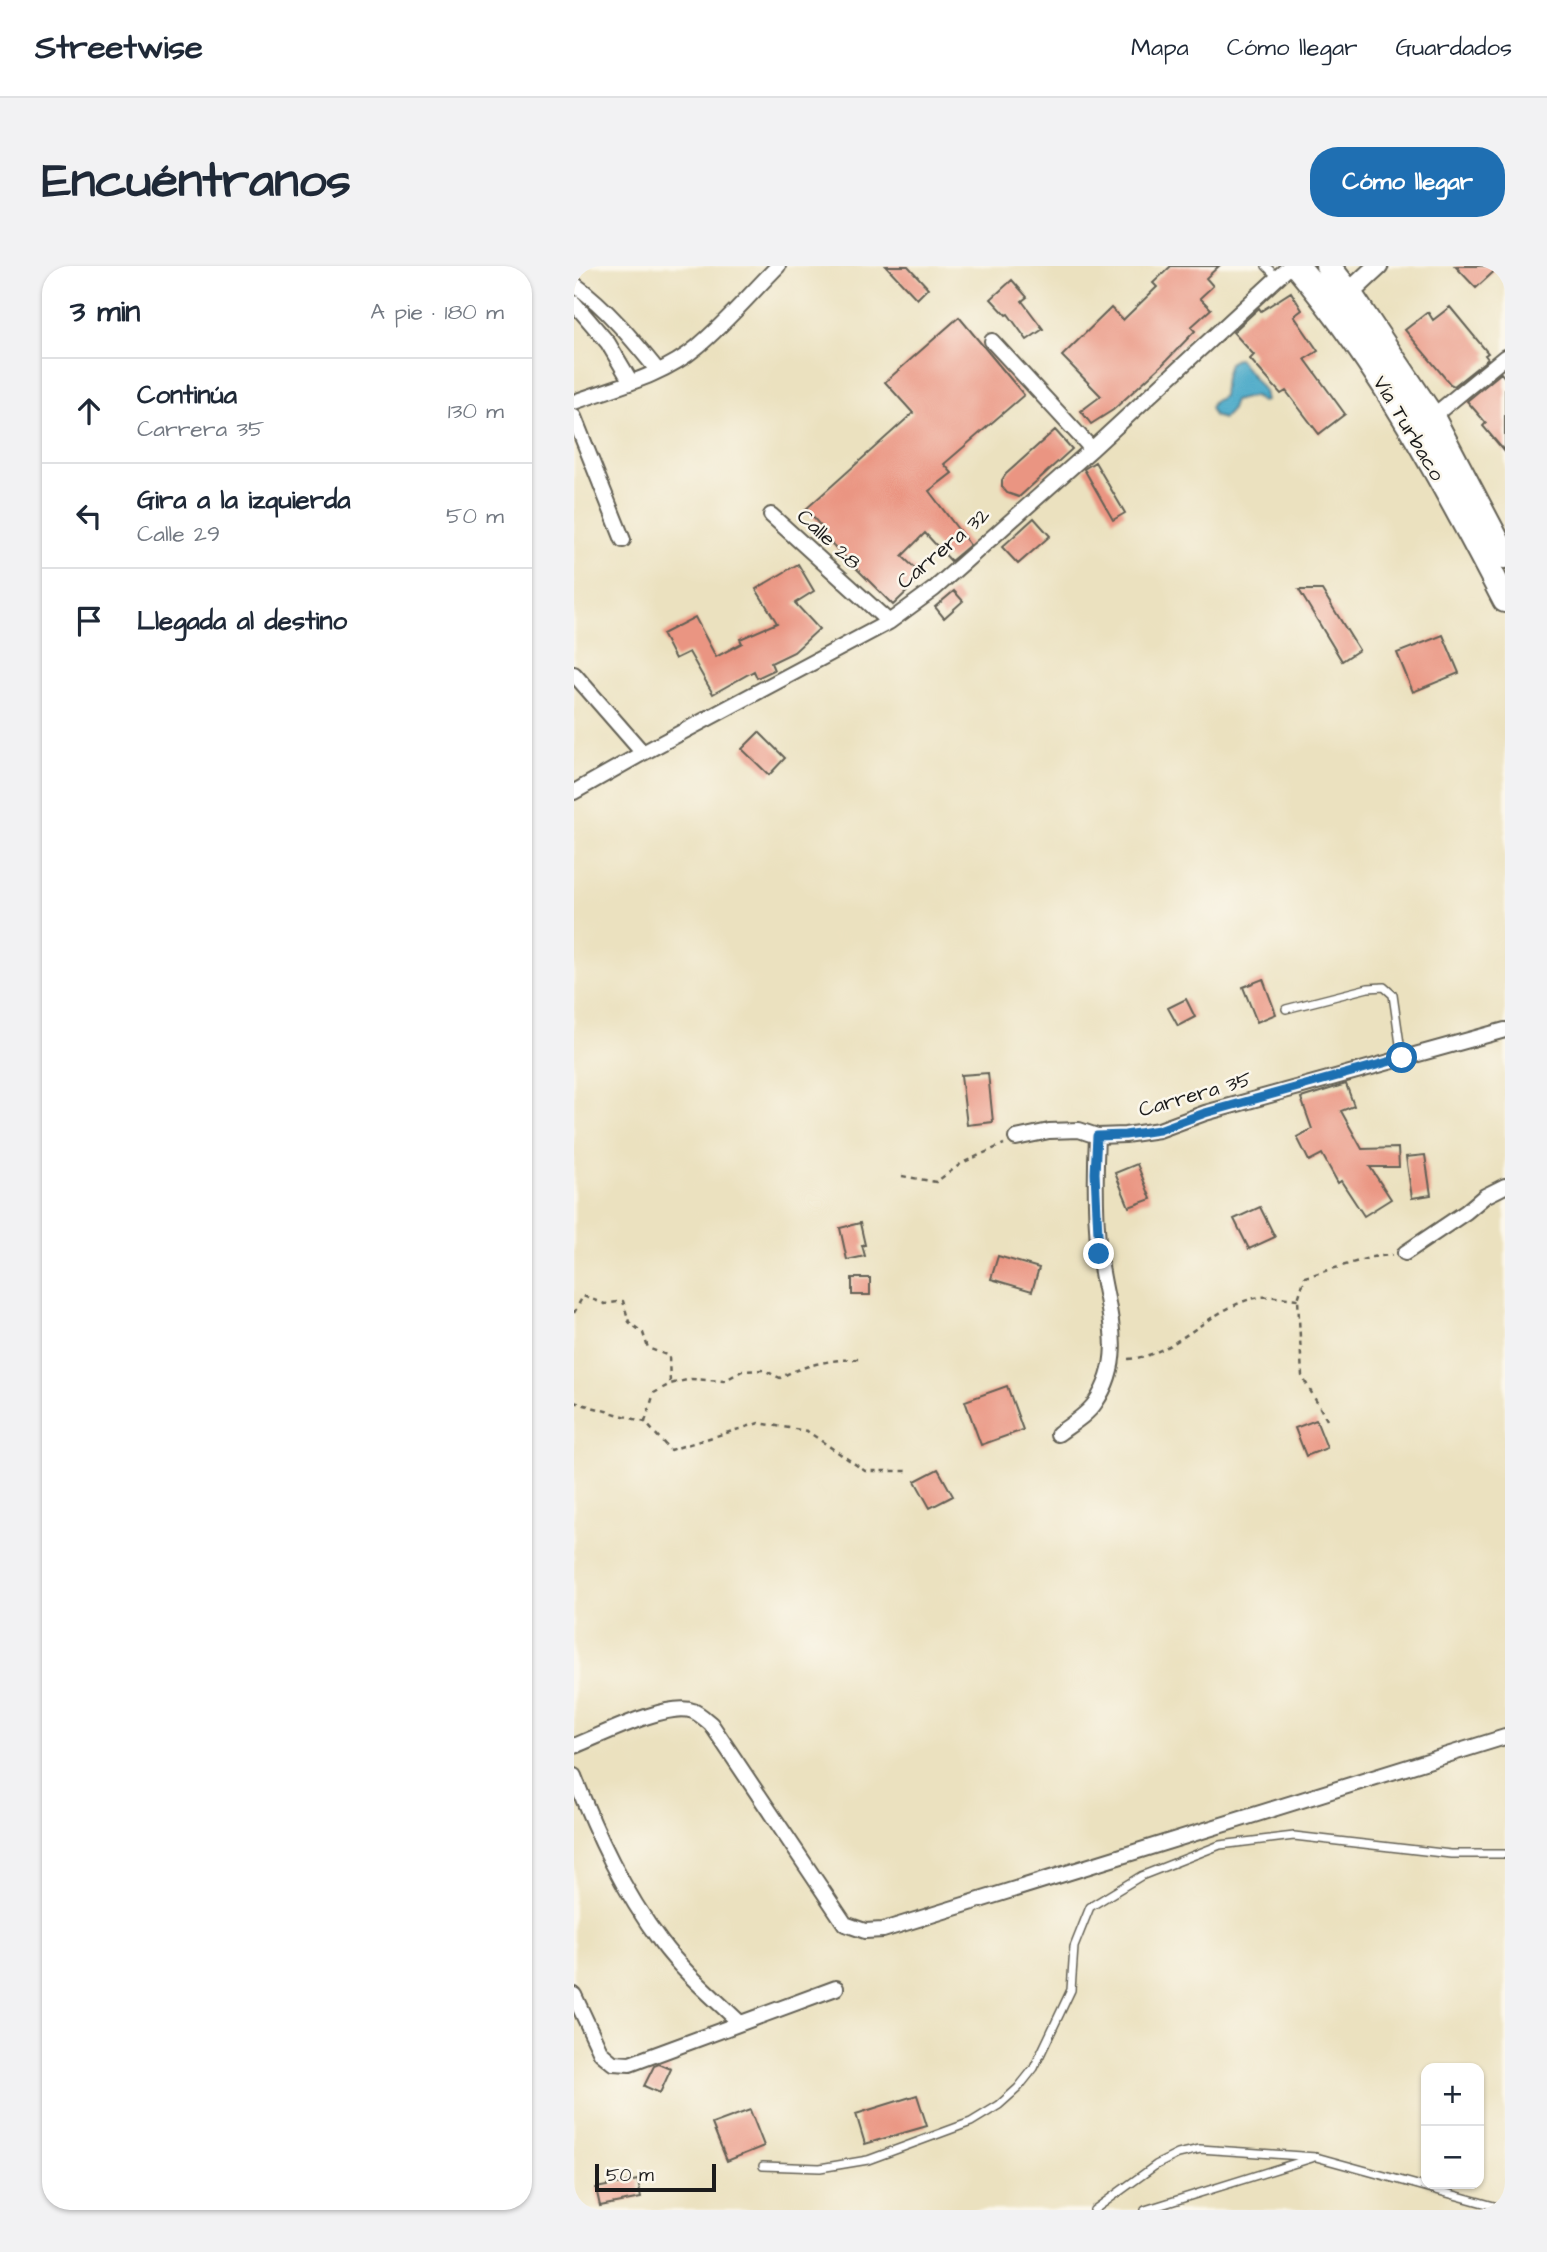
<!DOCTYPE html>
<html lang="es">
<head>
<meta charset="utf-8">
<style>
  :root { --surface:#fff; --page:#f2f2f3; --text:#1f2937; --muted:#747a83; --line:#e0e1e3; --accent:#1f6fb2 }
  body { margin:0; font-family:"Architects Daughter",sans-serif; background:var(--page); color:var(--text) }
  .controls { position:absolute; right:21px; bottom:21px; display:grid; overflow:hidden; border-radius:14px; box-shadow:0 2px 5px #0004 }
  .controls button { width:63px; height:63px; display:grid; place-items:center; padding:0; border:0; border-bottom:2px solid var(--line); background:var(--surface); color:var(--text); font:35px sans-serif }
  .scale { position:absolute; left:21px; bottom:18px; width:121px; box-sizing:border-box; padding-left:7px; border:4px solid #1c1c1c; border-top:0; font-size:19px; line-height:24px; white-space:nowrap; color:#1c1c1c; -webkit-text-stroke:5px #fbf7ec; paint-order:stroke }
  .stop { position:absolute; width:21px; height:21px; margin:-16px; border:5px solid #1f6fb2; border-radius:50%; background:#fff }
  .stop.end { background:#1f6fb2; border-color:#fff; box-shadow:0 2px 7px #0008 }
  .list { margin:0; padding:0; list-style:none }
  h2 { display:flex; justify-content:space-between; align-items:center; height:91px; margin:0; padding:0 28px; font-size:30px }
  h2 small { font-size:23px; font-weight:400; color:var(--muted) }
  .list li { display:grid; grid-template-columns:46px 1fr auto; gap:21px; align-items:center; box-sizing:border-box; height:105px; padding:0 28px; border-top:2px solid var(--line) }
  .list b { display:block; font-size:26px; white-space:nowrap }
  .list p { margin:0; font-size:23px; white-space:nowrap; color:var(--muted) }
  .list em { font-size:23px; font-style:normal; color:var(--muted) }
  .icon { flex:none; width:38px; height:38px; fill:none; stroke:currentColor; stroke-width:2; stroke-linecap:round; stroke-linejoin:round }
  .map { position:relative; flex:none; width:931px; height:1944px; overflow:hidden; border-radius:28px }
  header { display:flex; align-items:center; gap:42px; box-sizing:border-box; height:98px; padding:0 35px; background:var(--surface); border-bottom:2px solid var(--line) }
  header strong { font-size:33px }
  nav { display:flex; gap:38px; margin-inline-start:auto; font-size:24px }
  .intro { display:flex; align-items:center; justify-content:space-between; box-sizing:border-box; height:168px; padding:0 42px }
  h1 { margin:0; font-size:49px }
  .button { padding:18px 32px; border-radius:28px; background:var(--accent); color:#fff; font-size:24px; font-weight:700 }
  main { display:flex; gap:42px; padding:0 42px }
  aside { flex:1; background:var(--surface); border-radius:28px; box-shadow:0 2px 5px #0004 }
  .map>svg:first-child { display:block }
</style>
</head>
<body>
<header>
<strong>Streetwise</strong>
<nav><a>Mapa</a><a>Cómo llegar</a><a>Guardados</a></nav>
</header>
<div class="intro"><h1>Encuéntranos</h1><a class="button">Cómo llegar</a></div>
<main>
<aside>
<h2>3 min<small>A pie · 180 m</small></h2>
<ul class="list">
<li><svg class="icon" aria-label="ahead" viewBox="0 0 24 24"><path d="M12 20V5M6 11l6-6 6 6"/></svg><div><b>Continúa</b><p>Carrera 35</p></div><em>130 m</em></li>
<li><svg class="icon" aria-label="left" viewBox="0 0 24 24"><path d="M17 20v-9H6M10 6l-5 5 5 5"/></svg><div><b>Gira a la izquierda</b><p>Calle 29</p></div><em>50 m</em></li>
<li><svg class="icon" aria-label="arrive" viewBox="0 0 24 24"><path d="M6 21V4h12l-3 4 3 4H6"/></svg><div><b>Llegada al destino</b></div></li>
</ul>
</aside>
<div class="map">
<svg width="931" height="1944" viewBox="0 0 931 1944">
  <rect width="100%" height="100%" fill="#fbf7ec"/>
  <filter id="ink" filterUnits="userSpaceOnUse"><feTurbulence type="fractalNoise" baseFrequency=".0143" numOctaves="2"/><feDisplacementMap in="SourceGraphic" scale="14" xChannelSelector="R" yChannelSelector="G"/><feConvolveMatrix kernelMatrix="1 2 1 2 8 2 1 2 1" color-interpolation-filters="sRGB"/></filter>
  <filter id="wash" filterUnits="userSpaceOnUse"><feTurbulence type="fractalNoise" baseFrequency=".00686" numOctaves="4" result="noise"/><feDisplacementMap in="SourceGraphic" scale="28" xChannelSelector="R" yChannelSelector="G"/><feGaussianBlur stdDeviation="1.57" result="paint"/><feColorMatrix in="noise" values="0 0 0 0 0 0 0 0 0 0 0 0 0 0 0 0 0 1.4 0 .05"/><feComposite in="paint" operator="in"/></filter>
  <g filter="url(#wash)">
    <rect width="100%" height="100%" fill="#ebe1bf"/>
    <path fill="#48a9c8" stroke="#326272" stroke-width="2" d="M664 92 690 125 692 135 687 136 680 130 660 135 656 146 649 153 640 150 636 142 639 136 649 130 651 111 655 97Z"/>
    <g id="blocks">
      <path fill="#ea9582" d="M312 0H334L354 22 343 33Z
        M597 0H645L632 12 639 20 626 32 637 43 617 61 621 65 588 99 539 144 517 158 507 145 527 130 488 90 537 42 549 54 583 21 579 17Z
        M881 0H926L902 22Z
        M438 14 453 31 448 35 469 63 453 74 434 48 432 49 417 33Z
        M717 26 728 44 720 50 744 85 731 93 771 148 745 168 712 125 707 128 676 93 680 89 659 66 685 42 687 45Z
        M876 41 914 87 911 89 914 93 880 120 876 118 831 64 854 46 859 54Z
        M385 51 450 129 370 198 378 207 355 225 396 279 377 295 351 267 328 290 349 310 319 339 247 267 250 264 232 243 339 147 311 116Z
        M927 107 931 112V186L909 160 912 157 893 135Z
        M481 164 498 183 445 231 433 227 428 221V214L432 208Z
        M521 196 551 247 539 254 510 203Z
        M460 252 476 270 444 298 428 281Z
        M224 298 240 325 221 337 245 363 220 386 197 397 200 404 183 412 180 405 139 428 115 386 101 393 88 368 121 351 142 391 168 377 166 373 203 357 182 323Z
        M725 324H748L785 384 768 395Z
        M380 325 389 335 370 352 361 341Z
        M869 369 885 407 839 426 823 387Z
        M185 466 211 492 195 509 168 483Z
        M689 713 702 748 683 756 669 721Z
        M612 733 621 751 604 760 594 742Z
        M414 807 419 856 393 859 387 809Z
        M772 818 780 840 767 845 788 883 824 882 825 901H796L817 933 790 950 767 915 764 917 748 888 735 895 723 871 738 863 727 832Z
        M851 889 857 929 838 932 832 891Z
        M563 898 577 933 555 941 541 907Z
        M686 941 701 971 675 983 660 953Z
        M286 957 291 979H288L291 990 273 994 266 962Z
        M424 990 465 1002 458 1025 417 1013Z
        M278 1012H296V1029H278Z
        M433 1120 449 1164 407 1179 391 1135Z
        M742 1154 753 1182 732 1190 721 1162Z
        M364 1203 379 1230 356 1242 341 1215Z
        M85 1798 97 1803 86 1827 70 1820 80 1800Z
        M343 1829 353 1860 291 1878 282 1848Z
        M176 1844 190 1880 153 1895 138 1858Z
        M64 1914 67 1932 26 1940 22 1922Z"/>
    </g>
  </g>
  <g filter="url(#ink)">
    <use href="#blocks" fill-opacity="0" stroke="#646155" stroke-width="2"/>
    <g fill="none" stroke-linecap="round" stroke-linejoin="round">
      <g stroke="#646155" stroke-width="10">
        <path id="lane" d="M692 0 704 12
          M712 743 794 722 810 721 819 729 828 792
          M189 1900 246 1902 294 1894 397 1856 425 1839 444 1822 460 1802 497 1724 500 1681 516 1641 567 1610 646 1579 720 1570 877 1588H931
          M520 1944 582 1899 604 1888 626 1883 742 1891 931 1943
          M571 1944 738 1892"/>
      </g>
      <g stroke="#646155" stroke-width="18">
        <path id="street" d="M0 18C33 42 59 74 84 105
          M0 37 34 77 57 116
          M418 75 518 183
          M0 136C41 121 89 110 123 81 152 57 177 27 204 0
          M0 151 49 274
          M858 151 931 91
          M197 249 315 356
          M0 408 69 487
          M0 526 69 487 315 356 360 323 518 183 716 0
          M442 872 475 865 505 864 523 870 551 869 585 864 631 847 931 764
          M831 987 892 946 911 930 931 920
          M484 1168C496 1159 513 1149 521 1137 555 1088 531 1040 525 987 521 948 521 909 523 870
          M0 1480C26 1470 94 1435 119 1445 125 1447 132 1454 137 1458L271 1658 291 1665 309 1664 931 1471
          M0 1510C23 1569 49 1625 87 1676 109 1706 139 1731 166 1757
          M0 1729 27 1787 39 1797 56 1798 262 1722"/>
      </g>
      <g stroke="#646155" stroke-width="23">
        <path id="secondary" d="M775 27 804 0"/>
      </g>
      <g stroke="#646155" stroke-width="28">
        <path id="highway" d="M723 0C809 102 870 216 931 334
          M754 0 775 27 858 151 931 290"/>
      </g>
      <path stroke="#646155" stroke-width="2.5" stroke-dasharray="5 5" stroke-linecap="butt" d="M328 910 362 916 388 897 430 878
        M0 1047 9 1030 31 1038 49 1035 55 1056 69 1067 74 1082 95 1090 96 1118
        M554 1093C603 1090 637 1039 686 1031 698 1030 712 1032 724 1033
        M0 1136 71 1156 96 1184 185 1157 233 1165 291 1205H335
        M753 1154 728 1110 724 1033 731 1011 798 991 818 989
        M71 1156 80 1127 96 1118 117 1113 150 1115 168 1105 190 1104 206 1112C230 1098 260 1093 288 1093"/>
      <use href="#lane" stroke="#fff" stroke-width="7"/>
      <use href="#street" stroke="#fff" stroke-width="14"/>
      <use href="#secondary" stroke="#fff" stroke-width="19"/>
      <use href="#highway" stroke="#fff" stroke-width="24"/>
    </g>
  </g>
  <g fill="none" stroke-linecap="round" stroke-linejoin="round" filter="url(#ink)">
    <path stroke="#1f6fb2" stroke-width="9" d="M525 988 521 907 523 870 551 869 585 864 631 847 828 792"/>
  </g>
  <g text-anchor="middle" stroke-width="5" stroke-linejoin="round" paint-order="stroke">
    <g font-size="21" fill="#1c1c1c" stroke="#fbf7ec">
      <text transform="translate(835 162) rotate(59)" y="7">Vía Turbaco</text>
      <text transform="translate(255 273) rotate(43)" y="7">Calle 28</text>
      <text transform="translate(369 282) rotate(-40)" y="7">Carrera 32</text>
      <text transform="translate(621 828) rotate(-16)" y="7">Carrera 35</text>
    </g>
  </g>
</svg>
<div class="controls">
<button>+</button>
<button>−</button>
</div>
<div class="scale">50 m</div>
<div class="stop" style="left:828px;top:792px"></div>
<div class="stop end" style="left:525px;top:988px"></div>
</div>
</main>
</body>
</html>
